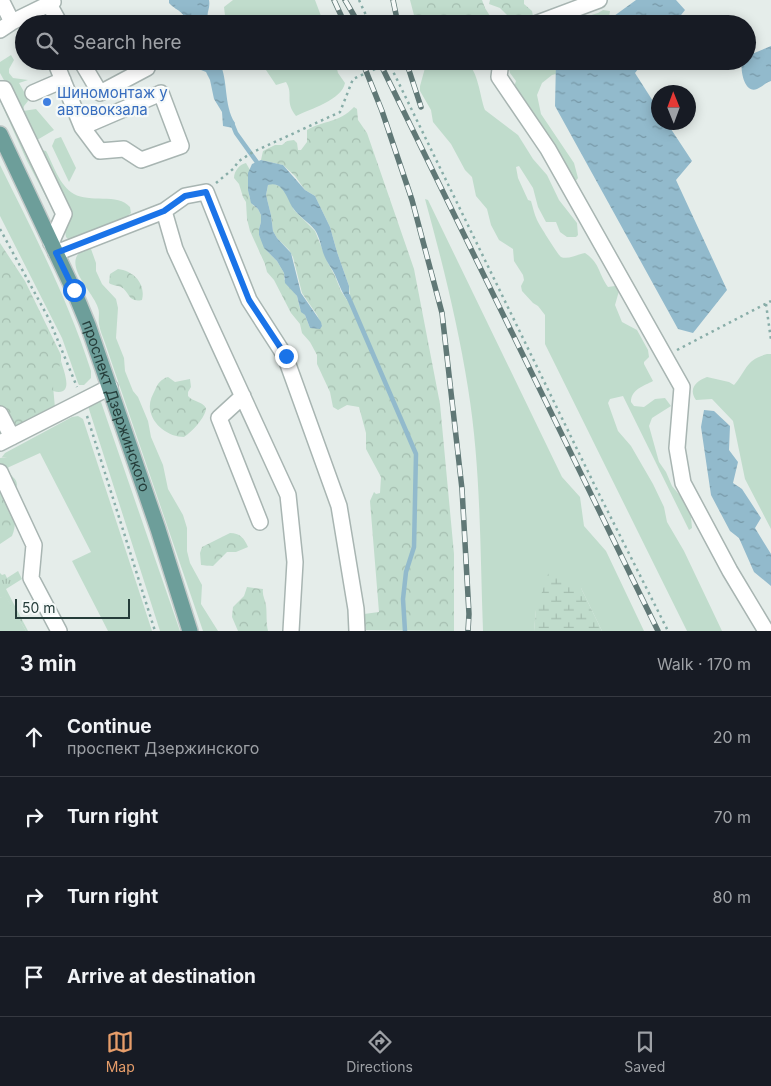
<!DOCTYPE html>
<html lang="en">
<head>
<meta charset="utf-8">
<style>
  :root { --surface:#171b24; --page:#20242c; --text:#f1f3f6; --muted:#9ea1a6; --line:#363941; --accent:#e69d6a }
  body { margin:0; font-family:Inter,sans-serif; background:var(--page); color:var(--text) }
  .compass { position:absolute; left:651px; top:85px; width:45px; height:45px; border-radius:50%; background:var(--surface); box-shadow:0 2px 12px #0003; rotate:359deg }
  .scale { position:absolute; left:15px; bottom:12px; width:115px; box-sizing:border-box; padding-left:5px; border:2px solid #253d3a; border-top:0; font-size:14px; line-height:18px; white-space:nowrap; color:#253d3a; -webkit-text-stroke:4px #f5f9f8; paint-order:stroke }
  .stop { position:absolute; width:15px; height:15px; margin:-11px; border:4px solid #1a73e8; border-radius:50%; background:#fff }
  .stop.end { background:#1a73e8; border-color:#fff; box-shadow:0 1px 5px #0008 }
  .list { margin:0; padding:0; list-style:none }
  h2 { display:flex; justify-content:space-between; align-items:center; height:65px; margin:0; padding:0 20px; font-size:21px }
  h2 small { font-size:16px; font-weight:400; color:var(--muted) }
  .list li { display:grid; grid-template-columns:32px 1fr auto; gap:15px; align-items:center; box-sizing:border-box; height:80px; padding:0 20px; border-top:1px solid var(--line) }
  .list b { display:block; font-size:19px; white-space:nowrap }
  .list p { margin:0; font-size:16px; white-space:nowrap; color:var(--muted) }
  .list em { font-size:16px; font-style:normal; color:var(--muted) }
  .icon { flex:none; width:28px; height:28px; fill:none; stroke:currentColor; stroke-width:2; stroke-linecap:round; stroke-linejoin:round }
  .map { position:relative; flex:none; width:771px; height:631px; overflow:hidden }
  .search { position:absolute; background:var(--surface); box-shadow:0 2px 12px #0003; left:15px; right:15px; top:15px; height:55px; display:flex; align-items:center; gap:12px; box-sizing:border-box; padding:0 18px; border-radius:28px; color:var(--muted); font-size:19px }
  .sheet { height:385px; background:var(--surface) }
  nav { display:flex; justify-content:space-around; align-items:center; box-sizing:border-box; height:70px; border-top:1px solid var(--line); background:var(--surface); font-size:14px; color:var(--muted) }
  nav a { display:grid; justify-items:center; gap:2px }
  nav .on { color:var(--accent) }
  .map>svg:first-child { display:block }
</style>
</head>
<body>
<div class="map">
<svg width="771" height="631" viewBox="0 0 771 631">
  <defs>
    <pattern id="forest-crowns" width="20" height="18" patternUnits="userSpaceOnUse" patternTransform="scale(1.25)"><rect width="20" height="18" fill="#c0dccc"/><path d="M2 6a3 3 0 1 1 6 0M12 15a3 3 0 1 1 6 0" fill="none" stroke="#a5beb0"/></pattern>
    <pattern id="wetland-marsh" width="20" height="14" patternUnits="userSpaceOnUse" patternTransform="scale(1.25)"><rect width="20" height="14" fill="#c0dccc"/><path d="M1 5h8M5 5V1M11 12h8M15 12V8" fill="none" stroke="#a5beb0"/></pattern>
    <pattern id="park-tufts" width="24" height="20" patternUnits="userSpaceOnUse" patternTransform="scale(1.25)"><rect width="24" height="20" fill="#c0dccc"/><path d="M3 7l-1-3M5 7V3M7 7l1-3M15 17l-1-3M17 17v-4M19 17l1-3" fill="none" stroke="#a5beb0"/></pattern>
    <pattern id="water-ripples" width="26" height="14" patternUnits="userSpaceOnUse" patternTransform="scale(1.25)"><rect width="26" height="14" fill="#92bacc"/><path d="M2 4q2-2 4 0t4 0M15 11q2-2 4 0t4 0" fill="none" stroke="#7798a7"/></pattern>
  </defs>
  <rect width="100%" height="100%" fill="#e5edea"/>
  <path fill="#c0dccc" d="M233 0H315L324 24H226L224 7Z
    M603 10 610 11 608 24H575L578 19 598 13Z
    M11 55 14 60 9 69V73L13 78 28 80 19 83 27 97 28 101 24 106 23 111 36 109 54 130 37 140 0 73V62Z
    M252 61H335L338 73 345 83C342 100 310 109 296 116 284 101 294 95 286 82L276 85 264 67Z
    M453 61C456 61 461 61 465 62 478 67 480 98 485 110L518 135 533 159 547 175 559 200 577 223 578 235 576 237H567L560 232 556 222H546L538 207 533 188 519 166 516 167 518 178 528 200 531 201C533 207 534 214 537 220 540 226 558 255 561 257 568 260 578 254 585 253 600 263 598 273 608 287L615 286 619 291 615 305 622 322 637 330 648 350 649 357 644 362V364L653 381C644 386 631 389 631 402L634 406 644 407 655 399 665 398 671 406 652 418 649 426 659 462 666 472 672 486 687 504 691 517 692 528 689 530 623 396 610 399 608 403 618 431 631 446 653 484 664 507 667 522 684 551 722 631H687L545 344V315L538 306 533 303 522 291 521 286 524 280 523 275 514 261 513 249 499 240 491 225 487 209 476 196 472 177 465 170 451 144 433 122 431 110 420 91V86L425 68 445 69Z
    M507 61H608L552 75 542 83 537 95 541 114 574 163 578 178 575 182 514 87 516 81 510 73Z
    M0 95 58 211 57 218 27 161 0 101Z
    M61 137 76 168 69 182 52 146 55 139Z
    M42 150 46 151C54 166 59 185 74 194 89 203 118 193 130 207L131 213 119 223 71 242 66 237 65 231 68 214 40 151Z
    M0 165C33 232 68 299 91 371V378L84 385H79L78 383 62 338 0 216Z
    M425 199 428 200 562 477 580 497 584 526 606 551 644 631H602L581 588 536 610 534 631H483C480 550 481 468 468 388 458 324 442 261 425 199Z
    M91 249 96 263V271L102 284 116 299 118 308 116 338 124 358 125 371 133 391 138 397 148 421 151 437 163 465 168 489 183 515 187 528V551L190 563 202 585 201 604 218 631H203L105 343C103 337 100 331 99 324 98 319 100 313 98 308 94 293 64 267 80 252Z
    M767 354H771V529L745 479 733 421 712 399 696 400C688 389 696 381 707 377L729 382 734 385C747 370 745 360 767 354Z
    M61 361C64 372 75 397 53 391V381Z
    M99 400 101 402 180 631H160L87 403Z
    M78 416 83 419 152 631H108L72 561 91 552 40 453 7 468V457H2L5 453 72 417Z
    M5 595 26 631H0V598Z"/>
  <path fill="url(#forest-crowns)" d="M410 0H482L485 8 495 24H426L415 19Z
    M490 0H524V4L532 11 533 16 524 21H518L508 16 500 8 489 4Z
    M354 107 357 109 358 120 367 133 414 269 440 404 454 554V631L366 630 364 621V614L379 612 370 501 374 492 376 494 380 493 381 477 366 449V433L359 407 347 405 338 410 333 407 330 392 317 364V355L310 342 302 333 300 324 291 313 274 280 267 272 265 264 250 231 247 219 246 202 243 197 239 184 234 178C234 171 240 164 246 163L250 170 248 177 249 196 253 205 258 209 261 215V222L259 229V235L268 252 277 261 284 273V279L297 296 300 309 305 315 310 328 322 326 317 315 302 293 293 257 289 250 277 238 273 231 271 215 266 195 268 185 272 183 281 187 287 194 294 210 315 231 328 263 335 276 341 291 347 300 350 298 349 286 337 252 330 227 315 196 305 190 295 176 283 165 261 160 263 151 275 145H282L287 141 294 140 297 143 298 150H301L307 142V130C324 120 339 123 354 107Z
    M0 243 25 281 61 355V361L53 386 55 408 19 427H14L0 411Z
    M118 269C134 271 146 284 142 300 128 303 130 292 121 287 117 285 113 286 109 283L110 274Z
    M168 377 175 382 190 379 191 387 188 392V396C193 402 202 401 206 408 206 417 191 433 184 437 169 437 152 425 150 409 149 402 152 396 155 390 158 383 161 379 168 377Z
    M7 457 9 460C5 478 17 475 17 485 16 489 13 492 13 496 13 509 18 523 12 536L0 544V458Z
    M230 533C240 533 244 538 248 547L236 552H227L213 566 201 565 200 553 202 547Z
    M247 587 263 589C262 595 265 599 266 605 267 614 266 622 268 631H238L232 617 233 607 244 596Z"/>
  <path fill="url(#wetland-marsh)" d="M550 568 581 588 602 631H534L536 610Z"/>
  <path fill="url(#park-tufts)" d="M18 571 22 579 6 589 28 631H26L5 596 0 598V573L2 575 5 574 7 578Z"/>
  <path fill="url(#water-ripples)" d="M169 0H209C211 10 204 13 210 24H188C182 9 179 13 169 3Z
    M636 0H676L685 10 674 24H603Z
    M771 46V81C765 83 762 87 757 89 744 94 740 69 742 61H747V56Z
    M201 61H219C229 81 223 104 235 123L233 128 223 126 222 112 214 99 210 80 206 72 201 70Z
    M556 61H644L635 73 658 109V122L667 123 692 161 676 180 727 290 693 333 678 329 555 106Z
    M261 160 283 165 305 190 315 196 330 227 337 252 349 286V302C342 294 340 286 335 275 332 268 327 263 324 255 321 247 320 238 315 230 309 222 299 217 293 208 287 199 283 180 268 185L266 195 271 215 273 231 277 238 291 253 301 293 321 322 322 326 320 329 310 328 305 315 301 312 297 296 285 283 284 273 277 261 264 248 259 235V229L261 222V215L258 209 251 203 248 190V173L252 164Z
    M704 410 714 411 730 426 729 450 738 462 733 483 742 489 761 518 755 528 771 554V586L754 572 739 538 730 531 711 495 701 427Z"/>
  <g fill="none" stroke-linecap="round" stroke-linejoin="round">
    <path stroke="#92bacc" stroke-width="4.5" d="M232 123 236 133 259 165
      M348 296 416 454 414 547 406 572 403 599 405 631"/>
    <g stroke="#a8b5b2" stroke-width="18">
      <path id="minor" d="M1 0 12 22
        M49 4 60 24
        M535 24 599 0
        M0 30 12 22 53 2
        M55 61 82 127 100 151 124 149 141 160 181 146 161 93 82 127
        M81 61 100 93 147 68
        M501 61 499 77 548 149 682 387 677 448 683 483 730 571 766 631
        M0 89H4L64 214 51 243
        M33 93 63 80
        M164 211 175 249 288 495 295 562 291 631
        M56 253 164 211 185 196 206 192 249 300 285 356 339 506 356 609 357 631
        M243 396 219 418 260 522
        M0 414 12 437
        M0 443 110 387
        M0 472 34 545 31 578 59 631"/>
    </g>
    <g stroke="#c2c9c8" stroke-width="18">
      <g id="major">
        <path id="s1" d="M0 134 74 291 88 325 158 529 190 631"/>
      </g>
    </g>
    <path stroke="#88ada8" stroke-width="2.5" stroke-dasharray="2.5 4" stroke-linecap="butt" d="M359 0 370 24
      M388 61 594 484 668 631
      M216 183 233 169 239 161 253 152 340 112 353 79 393 61
      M0 229 49 319 77 387
      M766 304 771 340
      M677 350 771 301
      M87 416 155 631"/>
    <use href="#minor" stroke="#fff" stroke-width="15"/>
    <use href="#major" stroke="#6d9e9a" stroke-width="15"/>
    <g stroke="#607876" stroke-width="5.5">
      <path id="rail" d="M334 0 345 24
        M345 0 359 24
        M393 0 398 24
        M362 61 382 111 412 200 442 313 462 489 469 614 468 631
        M379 61 658 631
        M406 61 421 107"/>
    </g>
    <use href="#rail" stroke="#f5f9f8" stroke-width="4" stroke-dasharray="11" stroke-linecap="butt"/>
  </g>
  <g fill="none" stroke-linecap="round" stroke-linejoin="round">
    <path stroke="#1a73e8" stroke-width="6" d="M74 290 56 253 164 211 185 196 206 192 249 300 286 356"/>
  </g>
  <circle fill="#3f7fe0" stroke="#f5f9f8" stroke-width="2" cx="47" cy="102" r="5"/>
  <g text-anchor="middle" stroke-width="4.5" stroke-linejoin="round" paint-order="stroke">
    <g font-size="15" fill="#366cbe" stroke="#f5f9f8" text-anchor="start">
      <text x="57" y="98">Шиномонтаж у<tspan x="57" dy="17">автовокзала</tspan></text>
    </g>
    <g font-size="15" fill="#253d3a" stroke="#f5f9f8">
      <text dy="5" stroke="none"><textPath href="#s1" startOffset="296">проспект Дзержинского</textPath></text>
    </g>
  </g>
</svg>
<svg class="compass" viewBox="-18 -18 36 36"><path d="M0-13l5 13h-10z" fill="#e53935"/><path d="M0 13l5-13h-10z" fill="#9ea1a6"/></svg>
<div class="scale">50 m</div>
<div class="stop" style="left:74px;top:290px"></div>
<div class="stop end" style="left:286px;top:356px"></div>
<div class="search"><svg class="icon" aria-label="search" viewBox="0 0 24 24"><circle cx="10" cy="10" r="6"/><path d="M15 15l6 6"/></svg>Search here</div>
</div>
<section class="sheet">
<h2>3 min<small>Walk · 170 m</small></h2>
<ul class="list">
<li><svg class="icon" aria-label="ahead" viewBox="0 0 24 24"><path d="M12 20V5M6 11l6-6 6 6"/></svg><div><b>Continue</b><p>проспект Дзержинского</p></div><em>20 m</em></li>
<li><svg class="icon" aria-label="right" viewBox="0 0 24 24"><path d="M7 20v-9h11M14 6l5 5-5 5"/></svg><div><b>Turn right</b></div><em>70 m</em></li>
<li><svg class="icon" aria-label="right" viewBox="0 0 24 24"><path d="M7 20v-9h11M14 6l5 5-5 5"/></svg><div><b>Turn right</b></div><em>80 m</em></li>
<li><svg class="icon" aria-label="arrive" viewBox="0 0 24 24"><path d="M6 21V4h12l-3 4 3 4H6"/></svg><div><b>Arrive at destination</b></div></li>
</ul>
</section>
<nav>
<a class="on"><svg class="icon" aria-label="map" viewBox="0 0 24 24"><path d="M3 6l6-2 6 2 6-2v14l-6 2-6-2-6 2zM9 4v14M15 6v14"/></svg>Map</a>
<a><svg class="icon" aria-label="directions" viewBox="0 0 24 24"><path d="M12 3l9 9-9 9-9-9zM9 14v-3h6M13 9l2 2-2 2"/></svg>Directions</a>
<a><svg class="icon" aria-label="saved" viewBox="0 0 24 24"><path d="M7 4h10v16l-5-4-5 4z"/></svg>Saved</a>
</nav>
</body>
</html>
